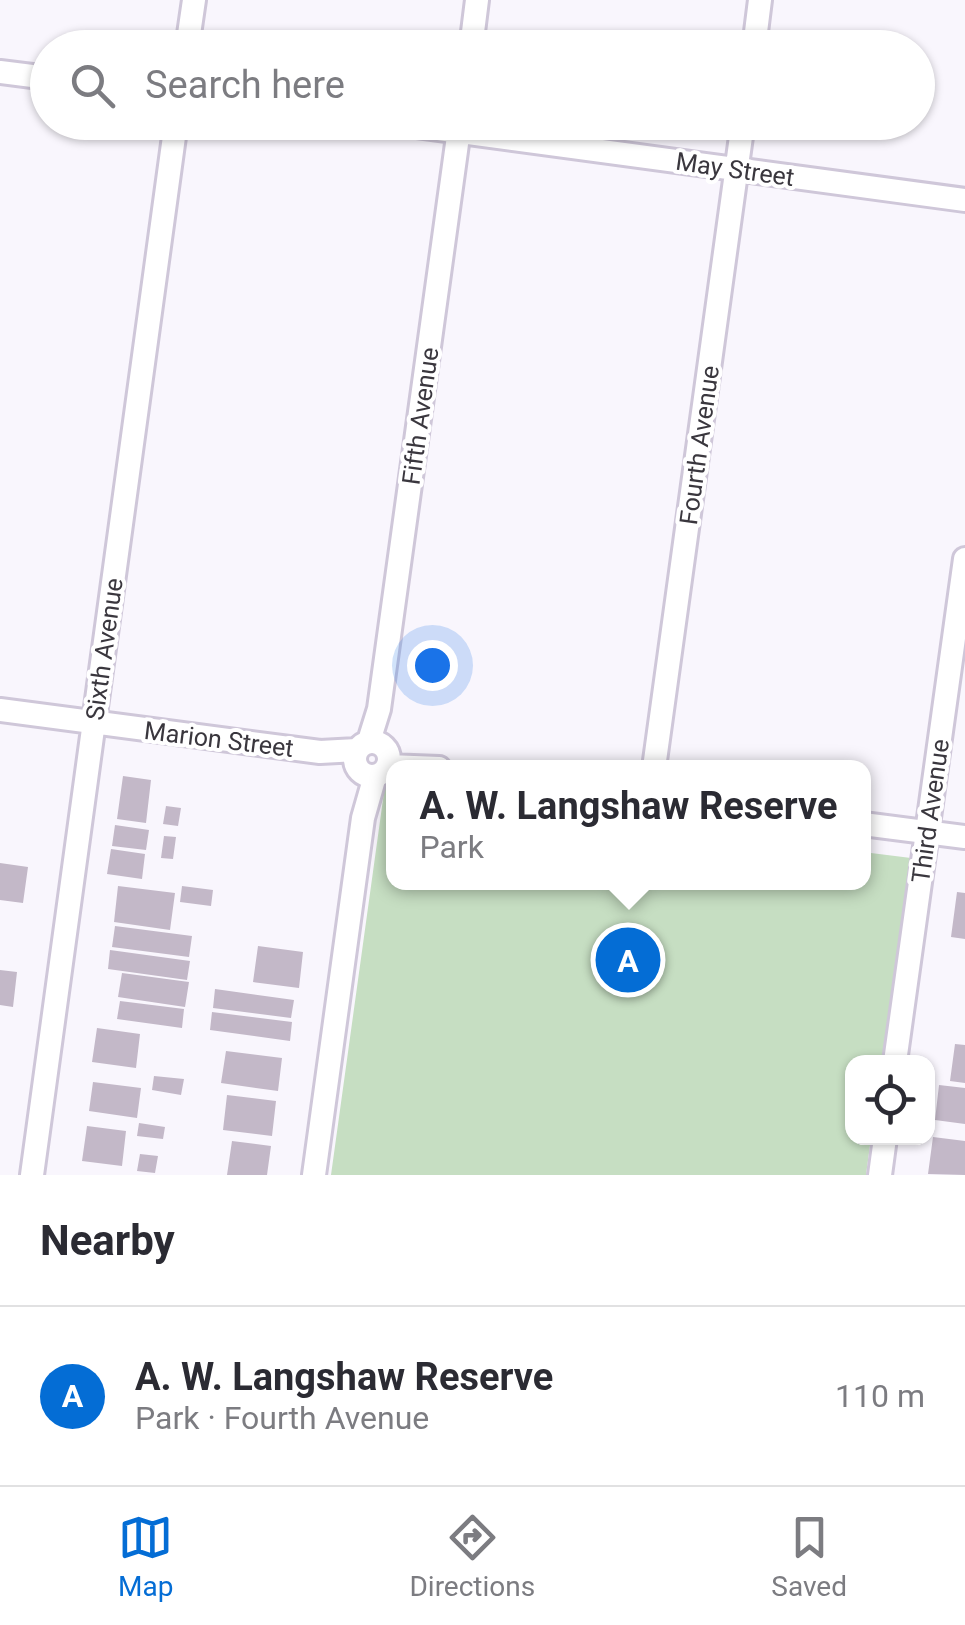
<!DOCTYPE html>
<html lang="en">
<head>
<meta charset="utf-8">
<style>
  :root { --surface:#fff; --page:#f2f2f3; --text:#2b2b33; --muted:#7c7c81; --line:#e1e1e2; --accent:#046dd5 }
  body { margin:0; font-family:Roboto,sans-serif; background:var(--page); color:var(--text) }
  .controls { position:absolute; right:30px; bottom:30px; display:grid; overflow:hidden; border-radius:20px; box-shadow:0 2px 8px #0004 }
  .controls button { width:90px; height:90px; display:grid; place-items:center; padding:0; border:0; border-bottom:2px solid var(--line); background:var(--surface); color:var(--text); font:50px sans-serif }
  .you { position:absolute; left:432px; top:665px; width:35px; height:35px; margin:-25px; border:8px solid #fff; border-radius:50%; background:#1a73e8; box-shadow:0 0 0 15px #1a73e833 }
  .badge { display:grid; place-items:center; width:65px; height:65px; border-radius:50%; background:var(--accent); color:#fff; font-size:32px; font-weight:700 }
  .pin { position:absolute; translate:-50% -50%; border:5px solid #fff; box-shadow:0 2px 10px #0006 }
  .popup { position:absolute; left:386px; top:760px; width:485px; height:130px; box-sizing:border-box; display:grid; place-content:center; border-radius:20px; background:var(--surface); filter:drop-shadow(0 2px 8px #0005); font-size:32px; white-space:nowrap; color:var(--muted) }
  .popup b { font-size:38px; color:var(--text) }
  .popup::after { content:''; position:absolute; left:50%; top:100%; margin-left:-20px; border:20px solid transparent; border-top-color:var(--surface) }
  .list { margin:0; padding:0; list-style:none }
  h2 { display:flex; justify-content:space-between; align-items:center; height:130px; margin:0; padding:0 40px; font-size:42px }
  h2 small { font-size:32px; font-weight:400; color:var(--muted) }
  .list li { display:grid; grid-template-columns:65px 1fr auto; gap:30px; align-items:center; box-sizing:border-box; height:180px; padding:0 40px; border-top:2px solid var(--line) }
  .list b { display:block; font-size:38px; white-space:nowrap }
  .list p { margin:0; font-size:32px; white-space:nowrap; color:var(--muted) }
  .list em { font-size:32px; font-style:normal; color:var(--muted) }
  .icon { flex:none; width:55px; height:55px; fill:none; stroke:currentColor; stroke-width:2; stroke-linecap:round; stroke-linejoin:round }
  .map { position:relative; flex:none; width:965px; height:1175px; overflow:hidden }
  .search { position:absolute; background:var(--surface); box-shadow:0 2px 8px #0004; left:30px; right:30px; top:30px; height:110px; display:flex; align-items:center; gap:25px; box-sizing:border-box; padding:0 35px; border-radius:55px; color:var(--muted); font-size:38px }
  .sheet { height:310px; background:var(--surface) }
  nav { display:flex; justify-content:space-around; align-items:center; box-sizing:border-box; height:140px; border-top:2px solid var(--line); background:var(--surface); font-size:28px; color:var(--muted) }
  nav a { display:grid; justify-items:center; gap:5px }
  nav .on { color:var(--accent) }
  .map>svg:first-child { display:block }
</style>
</head>
<body>
<div class="map">
<svg width="965" height="1175" viewBox="0 0 965 1175">
  <rect width="100%" height="100%" fill="#f9f6fd"/>
  <path fill="#c6dec2" d="M385 785 393 786V882H863V852L911 858 882 1062H852V1138H871L866 1175H331Z"/>
  <path fill="#c3b8c8" d="M123 776 151 780 146 823 117 819Z
    M166 806 181 808 178 826 163 824Z
    M115 825 149 830 146 850 112 846Z
    M164 836 176 837 173 859 161 858Z
    M111 849 145 854 142 879 107 874Z
    M0 863 28 867 23 903 0 900Z
    M118 886 175 893 170 930 114 922Z
    M182 886 213 890 211 906 180 902Z
    M957 892 965 893V939L951 937Z
    M115 926 192 936 189 957 112 947Z
    M258 946 303 952 299 988 253 982Z
    M110 950 190 961 187 980 108 969Z
    M0 970 17 972 13 1007 0 1005Z
    M122 973 189 982 185 1007 118 997Z
    M215 989 294 1000 291 1018 213 1008Z
    M120 1001 184 1009 182 1028 117 1019Z
    M212 1012 292 1022 290 1041 210 1030Z
    M97 1028 140 1034 136 1068 92 1062Z
    M955 1044 965 1045V1083L950 1081Z
    M226 1051 282 1058 278 1091 221 1083Z
    M154 1076 184 1079 181 1095 152 1090Z
    M93 1082 141 1088 137 1118 89 1111Z
    M939 1085 965 1088V1124L935 1120Z
    M227 1095 276 1101 272 1136 223 1130Z
    M139 1123 165 1127 163 1139 137 1136Z
    M87 1126 126 1131 122 1166 82 1161Z
    M933 1137 965 1141V1175L928 1174Z
    M232 1141 271 1146 267 1175H227Z
    M140 1154 158 1156 155 1173 137 1171Z"/>
  <g fill="none" stroke-linecap="round" stroke-linejoin="round">
    <g stroke="#cfc7d9" stroke-width="28">
      <path id="minor" d="M187 48 194 0
        M471 48 477 0
        M754 48 760 0
        M0 72 48 78
        M386 122 965 200
        M0 710 320 752 357 750
        M369 741 379 709 460 122
        M355 759a17 17 0 1 1 34 0a17 17 0 1 1-34 0Z
        M388 766 439 768
        M654 768 743 122
        M863 824 965 837
        M895 1062 965 559
        M32 1175 176 122
        M314 1175 363 818 375 776
        M880 1175 885 1138"/>
    </g>
    <use href="#minor" stroke="#fff" stroke-width="22"/>
  </g>
  <g text-anchor="middle" stroke-width="8" stroke-linejoin="round" paint-order="stroke">
    <g font-size="25" fill="#3a373e" stroke="#fff">
      <text transform="translate(735 169) rotate(8)" y="9">May Street</text>
      <text transform="translate(420 416) rotate(-82)" y="9">Fifth Avenue</text>
      <text transform="translate(699 445) rotate(-82)" y="9">Fourth Avenue</text>
      <text transform="translate(104 649) rotate(-82)" y="9">Sixth Avenue</text>
      <text transform="translate(219 739) rotate(7)" y="9">Marion Street</text>
      <text transform="translate(930 811) rotate(-82)" y="9">Third Avenue</text>
    </g>
  </g>
</svg>
<div class="controls">
<button><svg class="icon" aria-label="locate" viewBox="0 0 24 24"><circle cx="12" cy="12" r="6"/><path d="M12 2v4M12 18v4M2 12h4M18 12h4"/></svg></button>
</div>
<div class="you"></div>
<div class="pin badge" style="left:628px;top:960px">A</div>
<div class="popup"><b>A. W. Langshaw Reserve</b>Park</div>
<div class="search"><svg class="icon" aria-label="search" viewBox="0 0 24 24"><circle cx="10" cy="10" r="6"/><path d="M15 15l6 6"/></svg>Search here</div>
</div>
<section class="sheet">
<h2>Nearby<small></small></h2>
<ul class="list">
<li><span class="badge">A</span><div><b>A. W. Langshaw Reserve</b><p>Park · Fourth Avenue</p></div><em>110 m</em></li>
</ul>
</section>
<nav>
<a class="on"><svg class="icon" aria-label="map" viewBox="0 0 24 24"><path d="M3 6l6-2 6 2 6-2v14l-6 2-6-2-6 2zM9 4v14M15 6v14"/></svg>Map</a>
<a><svg class="icon" aria-label="directions" viewBox="0 0 24 24"><path d="M12 3l9 9-9 9-9-9zM9 14v-3h6M13 9l2 2-2 2"/></svg>Directions</a>
<a><svg class="icon" aria-label="saved" viewBox="0 0 24 24"><path d="M7 4h10v16l-5-4-5 4z"/></svg>Saved</a>
</nav>
</body>
</html>
